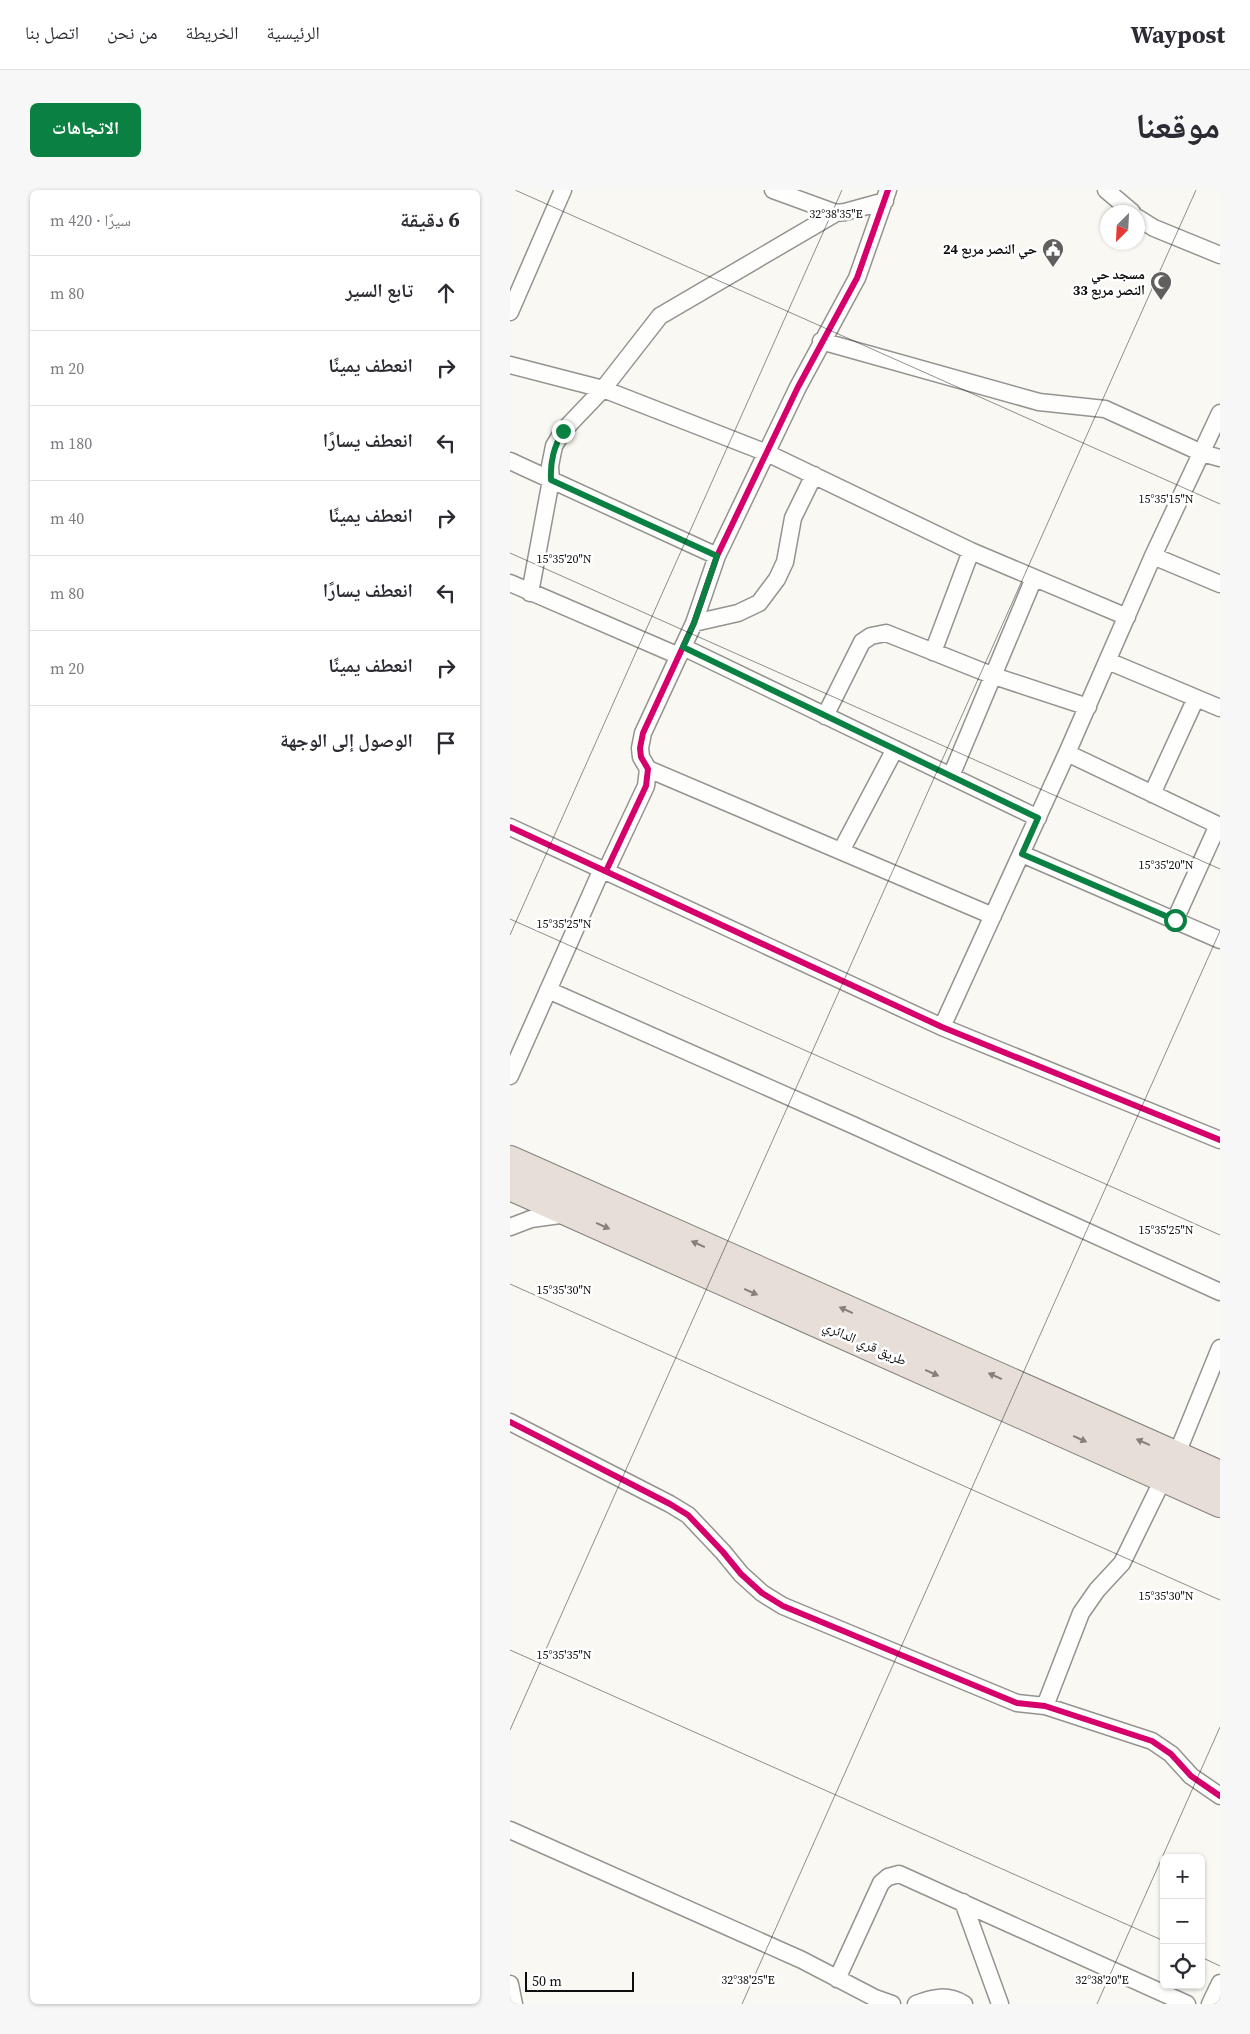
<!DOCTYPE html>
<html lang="ar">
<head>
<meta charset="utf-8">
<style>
  :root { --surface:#fff; --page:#f7f7f7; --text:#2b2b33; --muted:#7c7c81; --line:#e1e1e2; --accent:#0b8043 }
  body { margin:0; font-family:"Source Serif 4","Noto Naskh Arabic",serif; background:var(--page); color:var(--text); direction:rtl }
  .controls { position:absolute; right:15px; bottom:15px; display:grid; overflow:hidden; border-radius:8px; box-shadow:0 1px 4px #0004 }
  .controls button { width:45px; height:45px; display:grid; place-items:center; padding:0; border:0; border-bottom:1px solid var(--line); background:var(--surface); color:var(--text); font:25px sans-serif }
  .compass { position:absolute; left:590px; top:15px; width:45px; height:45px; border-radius:50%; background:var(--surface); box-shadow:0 1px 4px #0004; rotate:204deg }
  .scale { position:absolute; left:15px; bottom:12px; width:109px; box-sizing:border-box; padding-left:5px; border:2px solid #0d0d0d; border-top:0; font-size:14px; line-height:18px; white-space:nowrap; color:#0d0d0d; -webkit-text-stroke:4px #fff; paint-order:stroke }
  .stop { position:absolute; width:15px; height:15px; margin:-11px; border:4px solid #0b8043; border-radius:50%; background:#fff }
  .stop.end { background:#0b8043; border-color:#fff; box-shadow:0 1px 5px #0008 }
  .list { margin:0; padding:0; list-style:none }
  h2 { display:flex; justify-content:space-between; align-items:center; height:65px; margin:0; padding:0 20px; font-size:21px }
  h2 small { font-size:16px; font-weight:400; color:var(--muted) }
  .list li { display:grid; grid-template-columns:32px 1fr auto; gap:15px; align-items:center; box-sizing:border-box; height:75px; padding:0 20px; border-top:1px solid var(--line) }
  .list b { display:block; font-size:19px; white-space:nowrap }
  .list em { font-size:16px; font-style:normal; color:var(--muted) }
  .icon { flex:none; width:28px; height:28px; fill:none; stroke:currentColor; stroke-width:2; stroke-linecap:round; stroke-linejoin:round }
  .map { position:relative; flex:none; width:710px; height:1814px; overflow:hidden; direction:ltr; border-radius:8px }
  header { display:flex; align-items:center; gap:30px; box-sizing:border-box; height:70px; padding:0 25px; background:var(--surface); border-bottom:1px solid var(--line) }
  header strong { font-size:24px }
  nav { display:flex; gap:28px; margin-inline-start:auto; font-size:18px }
  .intro { display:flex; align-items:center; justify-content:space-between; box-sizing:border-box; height:120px; padding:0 30px }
  h1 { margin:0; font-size:35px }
  .button { padding:12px 22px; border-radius:8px; background:var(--accent); color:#fff; font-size:18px; font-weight:700 }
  main { display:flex; gap:30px; padding:0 30px }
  aside { flex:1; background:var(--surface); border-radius:8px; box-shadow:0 1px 4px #0004 }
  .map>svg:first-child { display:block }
</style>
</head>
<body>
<header>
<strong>Waypost</strong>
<nav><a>الرئيسية</a><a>الخريطة</a><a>من نحن</a><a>اتصل بنا</a></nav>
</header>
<div class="intro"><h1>موقعنا</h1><a class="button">الاتجاهات</a></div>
<main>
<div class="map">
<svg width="710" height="1814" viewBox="0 0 710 1814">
  <rect width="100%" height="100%" fill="#faf8f2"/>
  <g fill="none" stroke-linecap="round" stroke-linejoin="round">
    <g stroke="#949390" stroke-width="19">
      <path id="street" d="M263 0 326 23 335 22 375 11
        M596 0 622 22
        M628 28 644 38 710 65
        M0 122 53 0
        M311 151 529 212 595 219 692 263 710 268
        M0 175 93 199 257 263 461 361 617 427
        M0 271 207 366
        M643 366 710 394
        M0 393 169 466
        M20 403 41 290 40 276 44 256 53 241 93 199 150 126 326 23
        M184 433 228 423 249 413 267 389 275 372 283 328 304 285
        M173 457 528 628
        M423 462 461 361
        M598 471 710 518
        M315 526 352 452 361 446 376 443 484 486 578 517
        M557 563 710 636
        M138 579 483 726
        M441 586 524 388
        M642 604 686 508
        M0 637 432 837 710 950
        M331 661 385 559
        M512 664 710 750
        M96 681 136 596 138 579 131 567 130 558 133 543 184 433 207 366 288 197 347 88 378 0
        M665 730 708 635
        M38 800 345 936 710 1102
        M432 837 557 563 643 366 710 223
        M0 886 92 679
        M0 1037 21 1029 57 1024
        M0 1232 160 1314 178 1325 213 1362 231 1384 252 1403 273 1416 507 1513 535 1516 642 1551 661 1564 681 1586 710 1606
        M666 1266 710 1158
        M535 1516 571 1423 587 1400 612 1373 654 1287
        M0 1640 292 1770 365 1808 382 1814
        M453 1712 490 1814
        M327 1789 371 1693 378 1687 389 1684 677 1814
        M0 1794 4 1814
        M406 1814C423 1807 438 1804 454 1814
        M700 1814 710 1793"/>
    </g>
    <g stroke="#81807d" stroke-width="30">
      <path id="highway" d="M0 970 710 1285
        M0 996 710 1313"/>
    </g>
    <use href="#street" stroke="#fefefd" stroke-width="16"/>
    <use href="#highway" stroke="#e7dfd7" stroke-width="28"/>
    <g stroke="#fff" stroke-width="9">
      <path id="cycleway" d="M0 637 432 837 710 950
        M96 681 136 596 138 579 131 567 130 558 133 543 184 433 207 366 288 197 347 88 378 0
        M0 1232 160 1314 178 1325 213 1362 231 1384 252 1403 273 1416 507 1513 535 1516 642 1551 661 1564 681 1586 710 1606"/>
    </g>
    <use href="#cycleway" stroke="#d6006c" stroke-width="6"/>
  </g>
  <defs><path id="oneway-solid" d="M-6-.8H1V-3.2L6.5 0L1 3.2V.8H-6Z" transform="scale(1.25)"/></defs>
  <g fill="#85807c">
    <use href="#oneway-solid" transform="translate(93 1036) rotate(24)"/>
    <use href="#oneway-solid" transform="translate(188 1054) rotate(-156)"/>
    <use href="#oneway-solid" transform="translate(241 1102) rotate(24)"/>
    <use href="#oneway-solid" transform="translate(336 1120) rotate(-156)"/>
    <use href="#oneway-solid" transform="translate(422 1183) rotate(24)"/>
    <use href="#oneway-solid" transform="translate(485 1186) rotate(-156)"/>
    <use href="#oneway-solid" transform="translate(570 1249) rotate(24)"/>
    <use href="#oneway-solid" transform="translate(633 1252) rotate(-156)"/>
  </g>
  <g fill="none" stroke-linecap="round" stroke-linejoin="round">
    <path stroke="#0b8043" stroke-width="6" d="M53 241C44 257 40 271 41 290L207 366 184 433 173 457 528 628 512 664 665 730"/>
  </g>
  <path fill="none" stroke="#0d0d0d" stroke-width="1" stroke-opacity="0.45" d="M5 0 710 314M0 363 710 679M0 729 710 1045M0 745 332 0M0 1094 710 1410M0 1460 654 1751M0 1540 686 0M691 1767 710 1776M232 1814 710 741M587 1814 710 1537"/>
  <defs>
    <g id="civic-pin" transform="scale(1.125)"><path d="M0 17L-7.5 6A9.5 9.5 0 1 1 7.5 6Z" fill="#605f5d" stroke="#fff"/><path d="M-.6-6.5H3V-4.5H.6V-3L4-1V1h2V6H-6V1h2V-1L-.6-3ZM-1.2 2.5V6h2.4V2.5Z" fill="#fff"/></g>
    <g id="mosque-pin" transform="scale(1.125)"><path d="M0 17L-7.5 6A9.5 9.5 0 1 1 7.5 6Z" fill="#605f5d" stroke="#fff"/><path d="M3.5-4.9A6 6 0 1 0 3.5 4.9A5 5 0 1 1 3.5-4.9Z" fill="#fff"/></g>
  </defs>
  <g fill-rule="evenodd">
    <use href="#civic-pin" x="543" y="59"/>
    <use href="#mosque-pin" x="651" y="92"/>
  </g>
  <g text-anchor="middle" stroke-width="5" stroke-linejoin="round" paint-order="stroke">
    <g font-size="14" font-weight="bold" fill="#0d0d0d" stroke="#fff" text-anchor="end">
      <text x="527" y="64">حي النصر مربع 24</text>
      <text x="635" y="89">مسجد حي<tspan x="635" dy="16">النصر مربع 33</tspan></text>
    </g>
    <g font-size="14" fill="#0d0d0d" stroke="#fff">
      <text transform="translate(355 1153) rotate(24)" y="5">طريق قري الدائري</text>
    </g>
  </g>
  <g font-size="12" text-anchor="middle" fill="#0d0d0d" stroke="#fff" stroke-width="5" stroke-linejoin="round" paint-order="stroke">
    <text x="326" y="28">32°38'35"E</text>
    <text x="656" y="313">15°35'15"N</text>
    <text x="54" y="373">15°35'20"N</text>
    <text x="656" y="679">15°35'20"N</text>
    <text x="54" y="738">15°35'25"N</text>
    <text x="656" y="1044">15°35'25"N</text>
    <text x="54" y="1104">15°35'30"N</text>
    <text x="656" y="1410">15°35'30"N</text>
    <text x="54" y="1469">15°35'35"N</text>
    <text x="238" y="1794">32°38'25"E</text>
    <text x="592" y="1794">32°38'20"E</text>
  </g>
</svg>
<div class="controls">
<button>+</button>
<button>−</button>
<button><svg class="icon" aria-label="locate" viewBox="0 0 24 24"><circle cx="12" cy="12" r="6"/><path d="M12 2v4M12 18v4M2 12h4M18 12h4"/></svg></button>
</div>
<svg class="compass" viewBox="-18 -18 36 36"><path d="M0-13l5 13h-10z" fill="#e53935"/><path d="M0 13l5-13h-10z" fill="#7c7c81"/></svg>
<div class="scale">50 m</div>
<div class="stop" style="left:665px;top:730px"></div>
<div class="stop end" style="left:53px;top:241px"></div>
</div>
<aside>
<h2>6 دقيقة<small>سيرًا · 420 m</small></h2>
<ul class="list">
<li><svg class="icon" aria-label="ahead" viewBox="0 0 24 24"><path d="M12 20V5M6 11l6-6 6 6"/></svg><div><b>تابع السير</b></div><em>80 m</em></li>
<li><svg class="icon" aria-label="right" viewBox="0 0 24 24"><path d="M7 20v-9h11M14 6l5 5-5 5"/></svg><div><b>انعطف يمينًا</b></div><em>20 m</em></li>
<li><svg class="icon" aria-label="left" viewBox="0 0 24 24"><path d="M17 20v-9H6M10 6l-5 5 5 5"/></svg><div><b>انعطف يسارًا</b></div><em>180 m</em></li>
<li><svg class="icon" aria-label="right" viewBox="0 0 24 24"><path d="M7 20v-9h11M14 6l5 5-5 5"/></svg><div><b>انعطف يمينًا</b></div><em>40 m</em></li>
<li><svg class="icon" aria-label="left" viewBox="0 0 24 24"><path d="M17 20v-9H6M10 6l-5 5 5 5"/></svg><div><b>انعطف يسارًا</b></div><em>80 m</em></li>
<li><svg class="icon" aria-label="right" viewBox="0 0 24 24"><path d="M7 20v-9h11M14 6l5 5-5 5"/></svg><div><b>انعطف يمينًا</b></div><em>20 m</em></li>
<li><svg class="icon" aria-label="arrive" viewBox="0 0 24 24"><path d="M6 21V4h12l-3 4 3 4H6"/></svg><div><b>الوصول إلى الوجهة</b></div></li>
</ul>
</aside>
</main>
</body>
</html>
